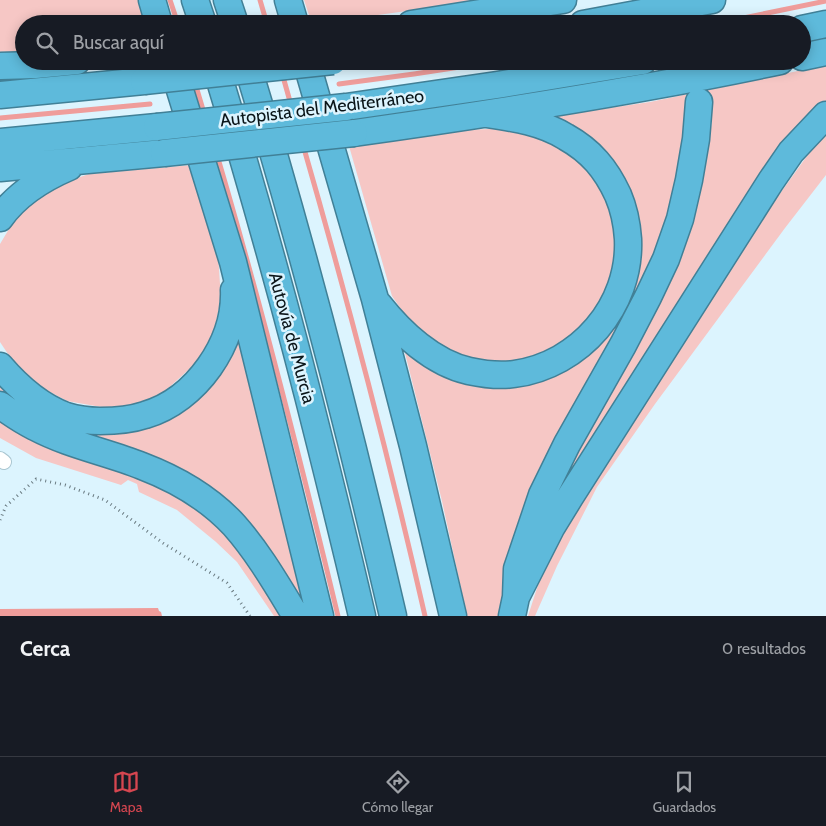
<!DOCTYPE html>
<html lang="es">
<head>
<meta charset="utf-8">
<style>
  :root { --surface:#171b24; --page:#20242c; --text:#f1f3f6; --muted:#9ea1a6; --line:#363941; --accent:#d64650 }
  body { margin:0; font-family:Cabin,sans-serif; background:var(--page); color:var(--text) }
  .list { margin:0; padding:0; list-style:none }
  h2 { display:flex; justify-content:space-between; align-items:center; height:65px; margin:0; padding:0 20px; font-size:21px }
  h2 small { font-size:16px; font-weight:400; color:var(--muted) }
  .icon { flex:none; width:28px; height:28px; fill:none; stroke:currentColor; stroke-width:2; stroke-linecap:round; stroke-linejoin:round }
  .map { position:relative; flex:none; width:826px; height:616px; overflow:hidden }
  .search { position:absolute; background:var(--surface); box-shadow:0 2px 12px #0003; left:15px; right:15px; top:15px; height:55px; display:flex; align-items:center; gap:12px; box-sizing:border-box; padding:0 18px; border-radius:28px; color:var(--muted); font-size:19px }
  .sheet { height:140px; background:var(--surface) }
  nav { display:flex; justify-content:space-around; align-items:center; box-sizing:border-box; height:70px; border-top:1px solid var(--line); background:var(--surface); font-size:14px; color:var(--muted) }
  nav a { display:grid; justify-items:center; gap:2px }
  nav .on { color:var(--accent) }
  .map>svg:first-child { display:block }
</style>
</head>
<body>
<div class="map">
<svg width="826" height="616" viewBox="0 0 826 616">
  <rect width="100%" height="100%" fill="#dcf4fe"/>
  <path fill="#f6c7c5" d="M0 0H141L149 24H24V54L0 53Z
    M304 0H486L313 24H312Z
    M826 65V102L791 144 557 502 559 485 682 249 701 186 712 122 711 101 686 162 668 231 501 616H467L442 501 403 345 433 365 564 367 636 258 583 136 554 116 650 102Z
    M517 128 562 145 598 178 609 209 617 241 612 276 598 306 577 331 549 350 518 360 493 363 461 355 432 341 407 318 392 296 349 146 461 130Z
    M826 135V175L785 228 655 404 597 487 557 566 535 616H528L538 585 565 525 766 213 817 142Z
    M192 165 218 254 221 299 213 335 196 363 164 392 137 405 107 408 67 401 37 385 18 369 0 342V244L18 214 51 187 89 174Z
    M239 325 312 616 258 538 88 438 7 399 0 391V376L21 400 137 427Z
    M0 418 158 485 220 526 262 581 283 616H274L237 562 216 542 177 510 139 492 137 484 128 480 121 485 36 458 0 438Z"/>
  <path fill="#ef9d9b" d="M158 608 159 611 161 612 162 616H0V609Z"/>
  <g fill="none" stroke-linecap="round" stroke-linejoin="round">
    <path stroke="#ef9d9b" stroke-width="5" d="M170 0 178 24
      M260 0 267 24
      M714 24 826 1
      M282 73 291 105
      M195 83 204 113
      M339 84 414 74 499 61
      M0 118 150 104
      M303 145C348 301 389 458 425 616
      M217 155C262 307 301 462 338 616"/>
    <path stroke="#bcd3dc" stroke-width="26" stroke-dasharray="26 13" stroke-linecap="butt" d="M694 0 697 24"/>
    <g stroke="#a9c6d1" stroke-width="16">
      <path id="minor" d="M0 459 4 462"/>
    </g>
    <g stroke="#418097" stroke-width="29">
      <path id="motorway" d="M152 0 159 24
        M195 0 203 24
        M227 0 235 24
        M288 0 295 24
        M411 24 563 0
        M583 24 712 0
        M802 29 826 24
        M802 57 826 52
        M171 61 233 262 320 616
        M214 61C253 189 289 318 321 447 335 503 349 560 362 616
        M246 61C302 244 350 430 393 616
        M306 61 375 299 413 446 453 616
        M0 66 35 65 77 61
        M0 95 144 81
        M346 107 497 85 643 61
        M354 133C497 113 639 91 780 61
        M0 142 157 127
        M0 168 164 153
        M0 218C17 194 41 179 69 167
        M379 305C401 333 433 363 469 371 483 374 500 376 514 374 580 365 631 306 628 239 627 224 624 209 618 195 606 169 591 151 566 137 542 122 514 118 487 114
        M0 366C18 387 39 406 66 416 76 419 89 421 100 421 115 421 130 420 145 415 196 400 236 343 234 290
        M0 405C11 413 23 421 35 427 69 445 107 452 142 466 176 479 209 498 234 525 258 552 277 585 296 616
        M516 597 551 528 570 497 771 181 791 152 826 115
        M512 616 516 597 517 569 542 495 567 444 623 345 648 297 666 259 680 219 689 180 696 139 699 102"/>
    </g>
    <path stroke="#6a7b82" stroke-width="3" stroke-dasharray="1 4" stroke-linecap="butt" d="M0 520 6 506 36 479 65 485 105 500 163 543 227 583 250 616"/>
    <use href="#minor" stroke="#fff" stroke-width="14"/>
    <use href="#motorway" stroke="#5ebadb" stroke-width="26"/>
    <g stroke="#418097" stroke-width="29" stroke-linecap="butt">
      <path id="motorway-bridge" d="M144 81 333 61
        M157 127 346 107
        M164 153 354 133"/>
    </g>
    <use href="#motorway-bridge" stroke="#5ebadb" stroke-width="26"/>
  </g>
  <g text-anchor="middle" stroke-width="5" stroke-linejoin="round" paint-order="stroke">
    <g font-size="18" fill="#0a1519" stroke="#dcf4fe">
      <text transform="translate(322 108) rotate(-7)" y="6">Autopista del Mediterráneo</text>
      <text transform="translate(292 338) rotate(75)" y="6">Autovía de Murcia</text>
    </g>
  </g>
</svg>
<div class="search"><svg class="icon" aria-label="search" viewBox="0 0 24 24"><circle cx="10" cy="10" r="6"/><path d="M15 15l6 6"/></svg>Buscar aquí</div>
</div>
<section class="sheet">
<h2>Cerca<small>0 resultados</small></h2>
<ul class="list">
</ul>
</section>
<nav>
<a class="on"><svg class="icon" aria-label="map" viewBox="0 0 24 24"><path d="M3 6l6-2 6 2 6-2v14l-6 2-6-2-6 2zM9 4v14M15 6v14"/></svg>Mapa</a>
<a><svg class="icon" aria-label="directions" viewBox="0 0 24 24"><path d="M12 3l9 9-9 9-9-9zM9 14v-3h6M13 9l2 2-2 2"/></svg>Cómo llegar</a>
<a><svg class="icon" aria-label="saved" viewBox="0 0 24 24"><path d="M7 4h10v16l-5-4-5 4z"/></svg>Guardados</a>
</nav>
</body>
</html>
